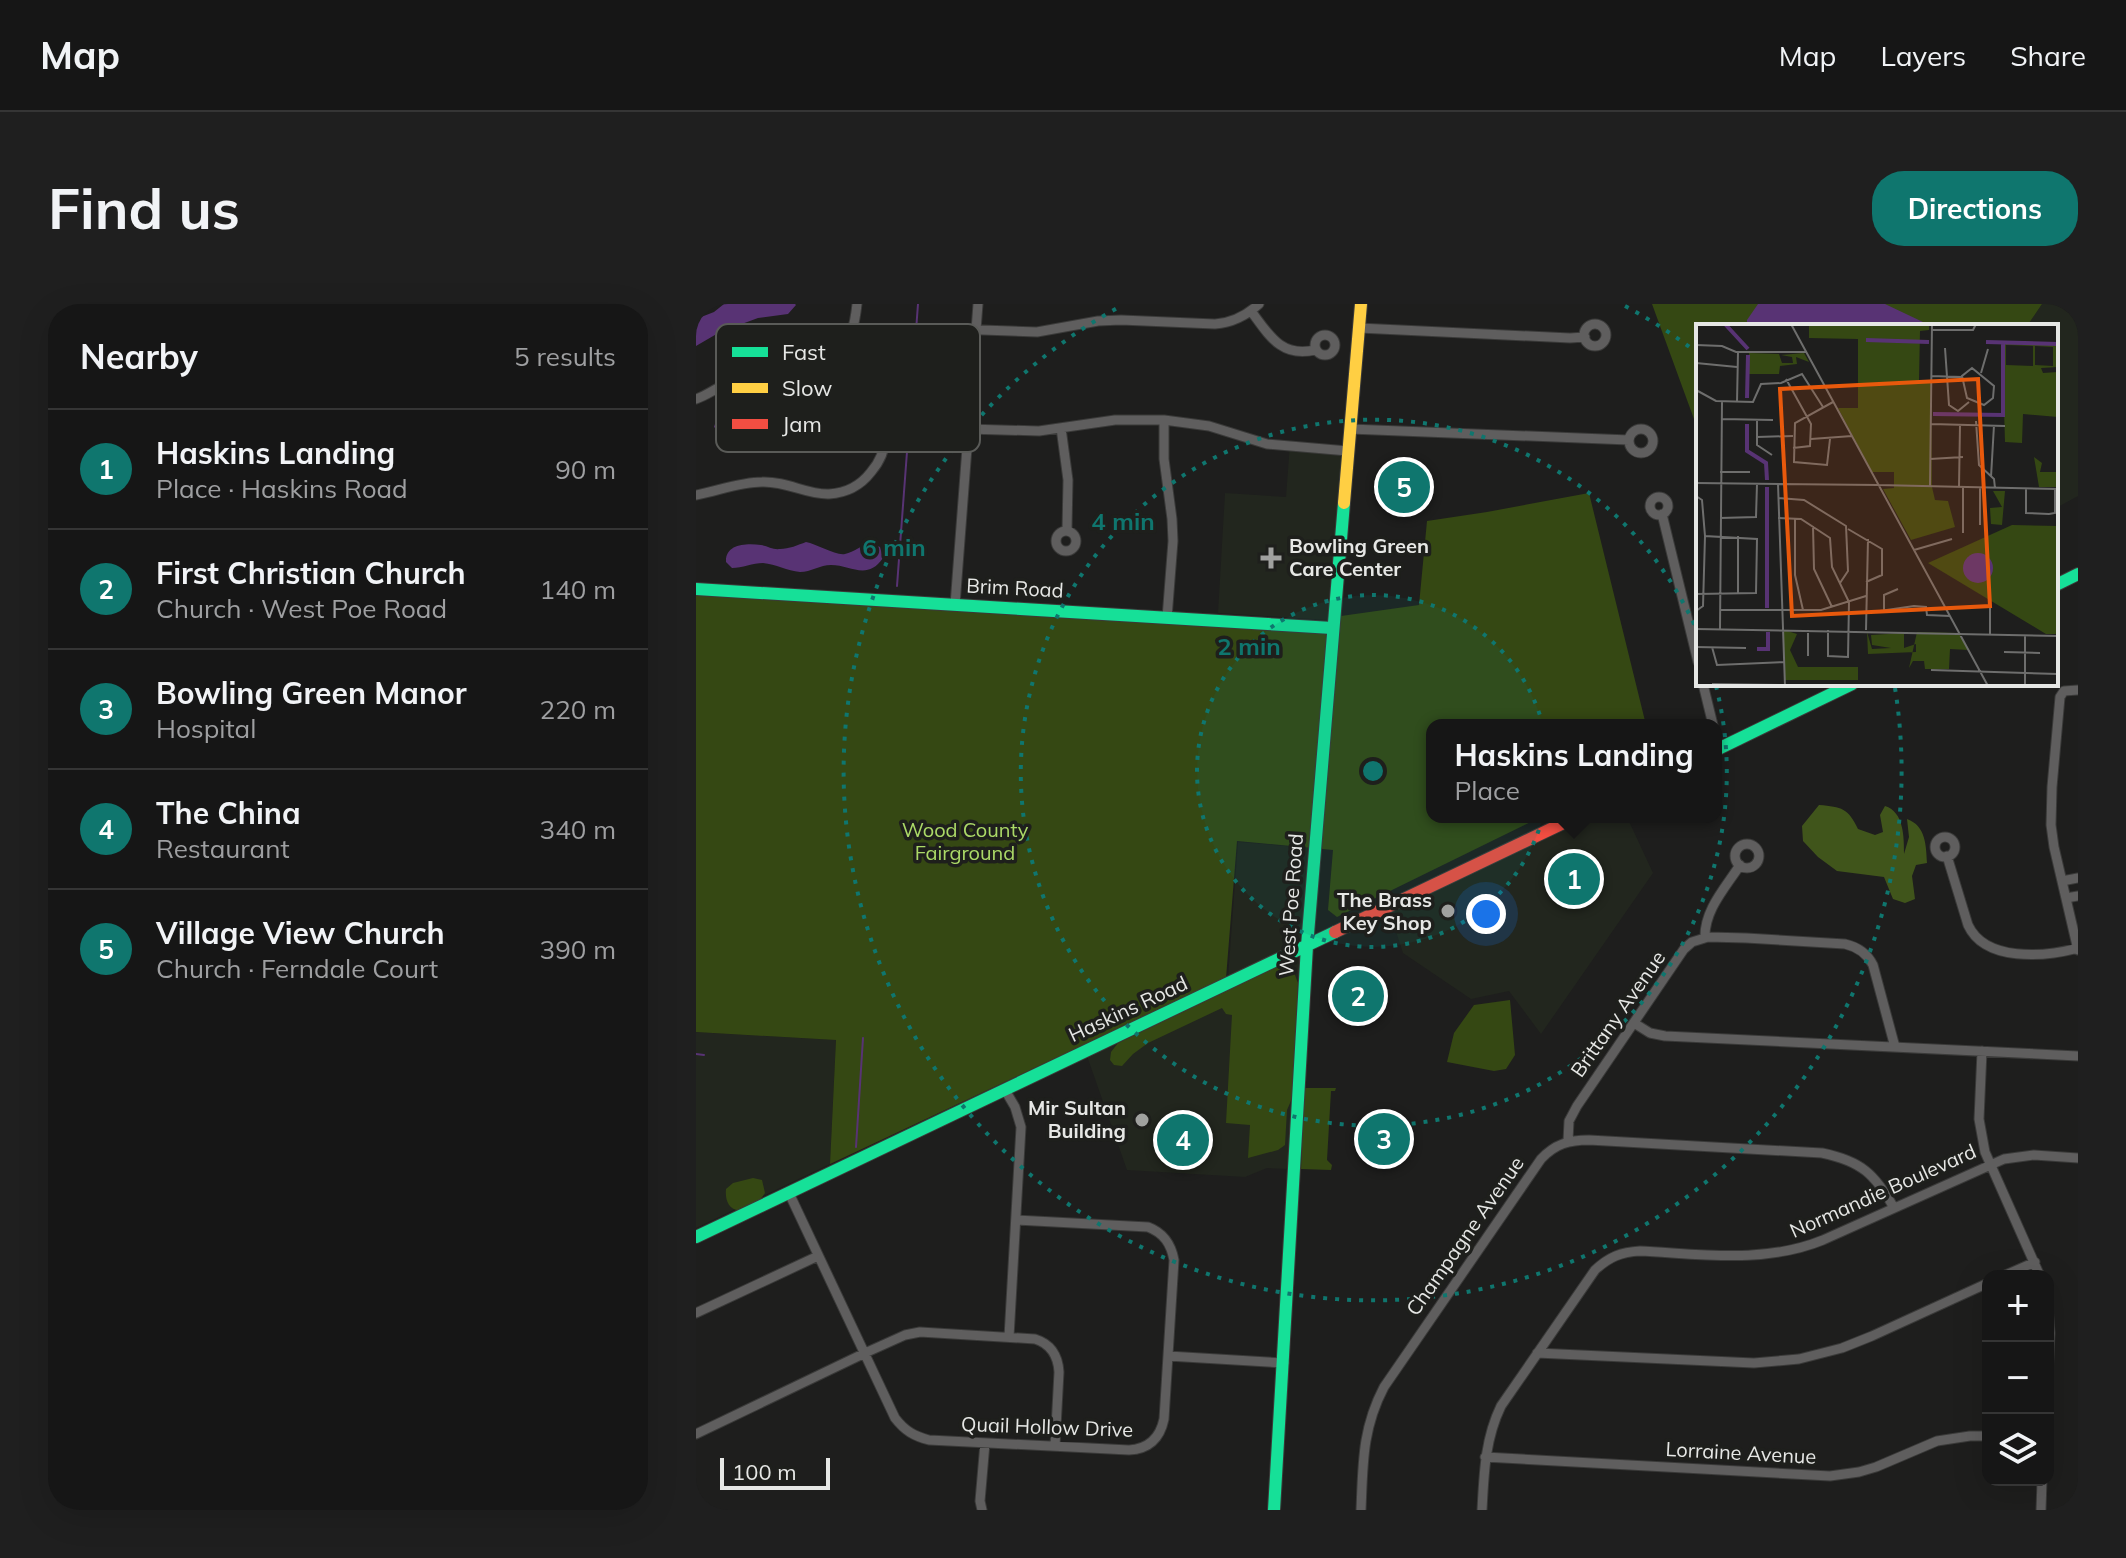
<!DOCTYPE html>
<html lang="en">
<head>
<meta charset="utf-8">
<style>
  :root { --surface:#161616; --page:#1f1f1f; --text:#f1f3f6; --muted:#9e9fa1; --line:#353535; --accent:#0f766e }
  body { margin:0; font-family:Mulish,sans-serif; background:var(--page); color:var(--text) }
  .controls { position:absolute; right:24px; bottom:24px; display:grid; overflow:hidden; border-radius:16px; box-shadow:0 8px 32px #0002 }
  .controls button { width:72px; height:72px; display:grid; place-items:center; padding:0; border:0; border-bottom:2px solid var(--line); background:var(--surface); color:var(--text); font:40px sans-serif }
  .scale { position:absolute; left:24px; bottom:20px; width:110px; box-sizing:border-box; padding-left:8px; border:4px solid #e6e7e5; border-top:0; font-size:22px; line-height:28px; white-space:nowrap; color:#e6e7e5; -webkit-text-stroke:6px #1e1f1c; paint-order:stroke }
  .you { position:absolute; left:790px; top:610px; width:28px; height:28px; margin:-20px; border:6px solid #fff; border-radius:50%; background:#1a73e8; box-shadow:0 0 0 12px #1a73e833 }
  .badge { display:grid; place-items:center; width:52px; height:52px; border-radius:50%; background:var(--accent); color:#fff; font-size:26px; font-weight:700 }
  .pin { position:absolute; translate:-50% -50%; border:4px solid #fff; box-shadow:0 2px 8px #0006 }
  .popup { position:absolute; left:730px; top:415px; width:296px; height:104px; box-sizing:border-box; display:grid; place-content:center; border-radius:16px; background:var(--surface); filter:drop-shadow(0 2px 6px #0005); font-size:26px; white-space:nowrap; color:var(--muted) }
  .popup b { font-size:30px; color:var(--text) }
  .popup::after { content:''; position:absolute; left:50%; top:100%; margin-left:-16px; border:16px solid transparent; border-top-color:var(--surface) }
  .list { margin:0; padding:0; list-style:none }
  h2 { display:flex; justify-content:space-between; align-items:center; height:104px; margin:0; padding:0 32px; font-size:34px }
  h2 small { font-size:26px; font-weight:400; color:var(--muted) }
  .list li { display:grid; grid-template-columns:52px 1fr auto; gap:24px; align-items:center; box-sizing:border-box; height:120px; padding:0 32px; border-top:2px solid var(--line) }
  .list b { display:block; font-size:30px; white-space:nowrap }
  .list p { margin:0; font-size:26px; white-space:nowrap; color:var(--muted) }
  .list em { font-size:26px; font-style:normal; color:var(--muted) }
  .icon { flex:none; width:44px; height:44px; fill:none; stroke:currentColor; stroke-width:2; stroke-linecap:round; stroke-linejoin:round }
  .map { position:relative; flex:none; width:1382px; height:1206px; overflow:hidden; border-radius:32px }
  header { display:flex; align-items:center; gap:48px; box-sizing:border-box; height:112px; padding:0 40px; background:var(--surface); border-bottom:2px solid var(--line) }
  header strong { font-size:38px }
  nav { display:flex; gap:44px; margin-inline-start:auto; font-size:28px }
  .intro { display:flex; align-items:center; justify-content:space-between; box-sizing:border-box; height:192px; padding:0 48px }
  h1 { margin:0; font-size:56px }
  .button { padding:20px 36px; border-radius:32px; background:var(--accent); color:#fff; font-size:28px; font-weight:700 }
  main { display:flex; gap:48px; padding:0 48px }
  aside { flex:1; background:var(--surface); border-radius:32px; box-shadow:0 8px 32px #0002 }
  .map>svg:first-child { display:block }
</style>
</head>
<body>
<header>
<strong>Map</strong>
<nav><a>Map</a><a>Layers</a><a>Share</a></nav>
</header>
<div class="intro"><h1>Find us</h1><a class="button">Directions</a></div>
<main>
<aside>
<h2>Nearby<small>5 results</small></h2>
<ul class="list">
<li><span class="badge">1</span><div><b>Haskins Landing</b><p>Place · Haskins Road</p></div><em>90 m</em></li>
<li><span class="badge">2</span><div><b>First Christian Church</b><p>Church · West Poe Road</p></div><em>140 m</em></li>
<li><span class="badge">3</span><div><b>Bowling Green Manor</b><p>Hospital</p></div><em>220 m</em></li>
<li><span class="badge">4</span><div><b>The China</b><p>Restaurant</p></div><em>340 m</em></li>
<li><span class="badge">5</span><div><b>Village View Church</b><p>Church · Ferndale Court</p></div><em>390 m</em></li>
</ul>
</aside>
<div class="map">
<svg width="1382" height="1206" viewBox="0 0 1382 1206">
  <rect width="100%" height="100%" fill="#1e1e1d"/>
  <path fill="#22261e" d="M1346 0H1382V192L1360 204V22H1331Z
    M594 139 648 142 631 316 522 309 529 189 590 193Z
    M889 513H931L957 569 845 730 813 687 775 695 707 649 693 606Z
    M542 538 613 544 606 631 597 643 532 674Z
    M608 647 592 865 571 864 549 873 431 866 391 752Z
    M0 728 140 736 134 860 0 924Z"/>
  <path fill="#354813" d="M956 0H1346L1331 22H1002V126Z
    M893 189 950 421H736V513H845L641 613 632 606 637 546 541 537 530 674 134 860 140 736 0 728V285L636 324 645 312 723 301 731 217 791 208Z
    M590 661 596 663 602 679 597 792 591 806 589 841 582 846 552 854 554 821 530 819 536 711 530 710 526 704 452 739 437 750 426 762 418 761 414 756 415 748 422 739 582 662Z
    M814 696 819 751 810 765 798 767 751 758 758 729 778 701Z
    M608 784H640L639 787H635L631 856 636 861 635 866 605 865Z
    M57 874 66 876 69 889 64 896 44 907C32 905 29 896 30 885L37 879Z"/>
  <path fill="#40551b" d="M1123 501C1146 503 1152 504 1162 525L1179 531 1187 528 1184 511 1189 502C1208 508 1208 533 1208 550L1213 533 1211 515C1230 522 1230 541 1231 559L1220 561 1216 572 1219 595 1209 599 1197 595 1188 573 1141 567 1122 553 1107 537 1106 522Z"/>
  <path fill="#583374" d="M28 0H99L100 1 92 10 62 14 24 28 0 42V15L18 8Z
    M1062 0H1189L1227 18 1230 22H1051V16Z
    M61 95C79 97 98 100 109 116V125L100 130 64 123 36 131 25 129 18 123 21 114 37 103V106L43 108 45 105 43 101Z
    M110 238C121 240 140 252 149 250 158 248 166 241 174 239L184 243 187 254C171 277 155 261 135 261 124 261 115 268 104 268 91 267 80 260 67 259 57 259 46 264 36 264L30 258C29 240 50 239 65 241 72 242 77 246 84 245 93 245 102 241 110 238Z"/>
  <g fill="none" stroke-linecap="round" stroke-linejoin="round">
    <path stroke="#583374" stroke-width="2" d="M201 282 222 0
      M0 750 8 751
      M160 843 167 734"/>
    <g stroke="#3a3a39" stroke-width="11">
      <path id="street" d="M555 7C573 31 585 54 619 46
        M888 31a11 11 0 1 1 22 0a11 11 0 1 1-22 0Z
        M663 24 874 34 889 33
        M258 25 341 28 402 17 425 16 519 20C535 19 551 11 563 0
        M619 41a10 10 0 1 1 20 0a10 10 0 1 1-20 0Z
        M0 95C9 92 14 88 22 84 33 79 46 76 58 74 72 71 87 75 101 74 145 70 157 38 161 0
        M468 116V155L476 215 477 237 471 314
        M365 124 372 176 371 226
        M272 125 343 127 419 116H468L513 122 571 140 652 147
        M654 125 933 136
        M933 137a12 12 0 1 1 24 0a12 12 0 1 1-24 0Z
        M0 191C22 187 44 178 66 178 91 177 111 191 133 190 150 189 165 181 175 168 211 126 168 88 140 59
        M954 202a9 9 0 1 1 18 0a9 9 0 1 1-18 0Z
        M966 210 1002 358
        M360 237a10 10 0 1 1 20 0a10 10 0 1 1-20 0Z
        M259 301 282 0
        M1007 380 1017 421
        M1382 386 1368 387 1364 393 1356 483 1355 521 1358 543 1382 646
        M1020 432 1023 445
        M1239 543a10 10 0 1 1 20 0a10 10 0 1 1-20 0Z
        M1039 552a12 12 0 1 1 24 0a12 12 0 1 1-24 0Z
        M1251 552 1272 621C1289 658 1348 653 1382 644
        M1366 577 1382 574
        M1370 594 1382 592
        M1009 634C1008 606 1030 583 1044 561
        M938 719 954 729 969 732 1382 752
        M1286 747 1283 815 1289 848 1344 972
        M309 786 319 803 325 823 313 1033
        M872 837 873 817 881 802 988 645 996 638 1012 633 1050 634 1149 640C1162 643 1171 649 1177 661L1199 743
        M93 889 199 1114C209 1127 218 1132 233 1136L433 1146C453 1145 464 1134 468 1115L478 956C475 940 468 929 452 923L320 916
        M1307 972 1339 958
        M1352 1003 1354 1029 1352 1072
        M0 1009 122 952
        M841 1049 1058 1059 1103 1055 1146 1044 1176 1032 1292 979
        M472 1052 588 1059
        M0 1130 169 1049 209 1031 224 1028 339 1035C355 1040 362 1052 363 1068L359 1142
        M789 1153 1134 1172 1163 1168 1180 1163 1241 1137 1274 1132H1292
        M286 1206 284 1197 289 1139
        M665 1206C667 1160 666 1125 688 1083L845 855C859 840 873 836 893 836L1126 849C1165 857 1179 870 1198 904
        M786 1206C788 1169 789 1135 805 1102L899 966C913 953 925 948 944 947 1006 950 1068 960 1127 936L1308 855 1338 851 1382 854
        M1345 1206 1346 1176"/>
    </g>
    <g stroke="#3a3a39" stroke-width="14">
      <path id="fast" d="M1360 281 1382 270
        M0 285 636 324
        M1020 446 1156 380
        M0 933 639 628
        M578 1206 611 642 648 199"/>
    </g>
    <g stroke="#3a3a39" stroke-width="14">
      <path id="slow" d="M648 199 665 0"/>
    </g>
    <g stroke="#3a3a39" stroke-width="14">
      <path id="jam" d="M639 628 880 513"/>
    </g>
    <use href="#street" stroke="#5f5e5e" stroke-width="9"/>
    <use href="#fast" stroke="#16e098" stroke-width="12"/>
    <use href="#slow" stroke="#ffcf43" stroke-width="12"/>
    <use href="#jam" stroke="#f24e42" stroke-width="12"/>
  </g>
  <circle cx="677" cy="467" r="176" fill="#0f766e" fill-opacity=".12"/>
  <g fill="none" stroke="#0f766e" stroke-width="4" stroke-dasharray="4 8">
    <circle cx="677" cy="467" r="176"/>
    <path d="M1020 382A353 353 0 1 1 1002 329"/>
    <path d="M929 2A529 529 0 0 1 999 47M1199 384A529 529 0 1 1 425 2"/>
  </g>
  <g fill="#a0a19f" stroke="#1e1f1c" stroke-width="3">
    <path d="M571 242h8v8h8v8h-8v8h-8v-8h-8v-8h8z"/>
    <circle cx="752" cy="607" r="8"/>
    <circle cx="446" cy="816" r="8"/>
  </g>
  <g text-anchor="middle" stroke-width="7" stroke-linejoin="round" paint-order="stroke">
    <g font-size="20" font-weight="bold" fill="#e6e7e5" stroke="#1e1f1c" text-anchor="end">
      <text x="593" y="249" text-anchor="start">Bowling Green<tspan x="593" dy="23">Care Center</tspan></text>
      <text x="736" y="603">The Brass<tspan x="736" dy="23">Key Shop</tspan></text>
      <text x="430" y="811">Mir Sultan<tspan x="430" dy="23">Building</tspan></text>
    </g>
    <g font-size="20" fill="#e6e7e5" stroke="#1e1f1c">
      <text transform="translate(319 284) rotate(3)" y="7">Brim Road</text>
      <text transform="translate(595 601) rotate(-86)" y="7">West Poe Road</text>
      <text transform="translate(432 705) rotate(-25)" y="7">Haskins Road</text>
      <text transform="translate(922 710) rotate(-55)" y="7">Brittany Avenue</text>
      <text transform="translate(1187 887) rotate(-24)" y="7">Normandie Boulevard</text>
      <text transform="translate(769 932) rotate(-55)" y="7">Champagne Avenue</text>
      <text transform="translate(351 1123) rotate(2)" y="7">Quail Hollow Drive</text>
      <text transform="translate(1045 1149) rotate(3)" y="7">Lorraine Avenue</text>
    </g>
    <g font-size="20" fill="#abd967" stroke="#1e1f1c">
      <text x="269" y="533">Wood County<tspan x="269" dy="23">Fairground</tspan></text>
    </g>
  </g>
  <g transform="translate(1000 20)">
    <rect width="362" height="362" fill="#1e1e1d"/>
    <path d="M113 0H233V6L224 7 223 56 235 57 236 163 239 176 252 177 259 203 215 216 187 165 198 164V148H176L142 84H162V15L113 14ZM306 19 362 21V43L345 44 347 49 362 48V93L327 90 326 119 309 118ZM310 21 337 22V42L310 41ZM339 22 357 23V42L339 41ZM53 29 83 30 86 39H97L96 33 85 31 108 29 113 38 100 33 101 40 84 42 83 50H53ZM338 133 346 139 344 148H362V163H343ZM297 167H309L306 201 295 200 294 184 306 183ZM316 201 362 202V310H350L232 239ZM88 306 101 310 94 326 102 343H162V356H88ZM171 308 176 325 195 324 176 321 175 311 208 309V324L220 320V328L172 330ZM221 308 263 309 273 326 254 325 253 345H229L228 337H217L213 344Z" fill="#354813" fill-rule="evenodd"/>
    <path d="M267 244a15 15 0 1 1 30 0a15 15 0 1 1-30 0Z" fill="#583374"/>
    <path fill="none" stroke="#583374" stroke-width="4" d="M29 0 52 25M170 16 233 18M290 18 362 20M51 74 52 31M237 90 307 91V19M51 100V127L70 139 71 156M71 163V284M61 325H72V308"/>
    <path fill="none" stroke="#6e6e6d" stroke-width="2" d="M95 0 292 362M235 6H277L280 0M0 21 26 22 40 28H110M249 24 253 81 262 87 273 78M0 39 41 43M276 44 298 62 297 74 288 81 271 74 266 52ZM285 49 292 25M235 52 266 53M90 55 115 100 114 122 97 124M0 66 20 77 57 78 65 60 85 59 106 50 127 83M41 78 42 28M26 95 77 96M61 96V121L76 131M280 97 283 141 298 155 299 164M235 100 309 102M61 113 97 112M115 115 156 112M134 115 131 141 98 138 99 99 137 78M234 135 267 133M24 148H54M295 153 298 101M0 159 182 161M82 160 89 362M182 161 362 165M234 162 236 0M263 163 264 101M267 163V209M284 164V201M330 164V189L353 190 359 189V165M0 172 6 176 9 212 61 215 60 269 0 270M82 174 108 176 150 202 152 247 144 259M24 194 60 193 61 160M82 194 105 195 134 214 136 243 153 278 152 333 132 332V306M99 194V251L107 286M117 202 118 245 136 283M152 205 186 225V251L170 258M42 212V269M218 226 256 215M294 283V310M24 286H125L170 272M0 287 7 282 9 212M188 287V271L202 265M170 289 218 282 230 283 231 291 254 292M0 305 362 312M24 305 26 78M170 306 172 215M329 311V362M0 323 50 324M16 323 21 341 88 338M308 328 344 329M112 332V306M235 346 362 350M16 360 89 361"/>
    <path fill="#e8590c" fill-opacity="0.15" stroke="#e8590c" stroke-width="4" d="M282 55 294 282 96 292 84 65Z"/>
    <rect width="362" height="362" fill="none" stroke="#e6e7e5" stroke-width="4"/>
  </g>
  <rect x="20" y="20" width="264" height="128" rx="12" fill="#1e1f1c" stroke="#5a5b58" stroke-width="2"/>
  <rect x="36" y="43" width="36" height="10" fill="#16e098"/>
  <rect x="36" y="79" width="36" height="10" fill="#ffcf43"/>
  <rect x="36" y="115" width="36" height="10" fill="#f24e42"/>
  <g font-size="22" fill="#e6e7e5">
    <text x="86" y="56">Fast</text>
    <text x="86" y="92">Slow</text>
    <text x="86" y="128">Jam</text>
  </g>
  <circle cx="677" cy="467" r="12" fill="#0f766e" stroke="#1e1f1c" stroke-width="4"/>
  <g font-size="24" text-anchor="middle" font-weight="bold" fill="#0f766e" stroke="#1e1f1c" stroke-width="7" stroke-linejoin="round" paint-order="stroke">
    <text x="427" y="226">4 min</text>
    <text x="198" y="252">6 min</text>
    <text x="553" y="351">2 min</text>
  </g>
</svg>
<div class="controls">
<button>+</button>
<button>−</button>
<button><svg class="icon" aria-label="layers" viewBox="0 0 24 24"><path d="M12 4l9 5-9 5-9-5zM3 14l9 5 9-5"/></svg></button>
</div>
<div class="scale">100 m</div>
<div class="you"></div>
<div class="pin badge" style="left:878px;top:575px">1</div>
<div class="popup"><b>Haskins Landing</b>Place</div>
<div class="pin badge" style="left:662px;top:692px">2</div>
<div class="pin badge" style="left:688px;top:835px">3</div>
<div class="pin badge" style="left:487px;top:836px">4</div>
<div class="pin badge" style="left:708px;top:183px">5</div>
</div>
</main>
</body>
</html>
